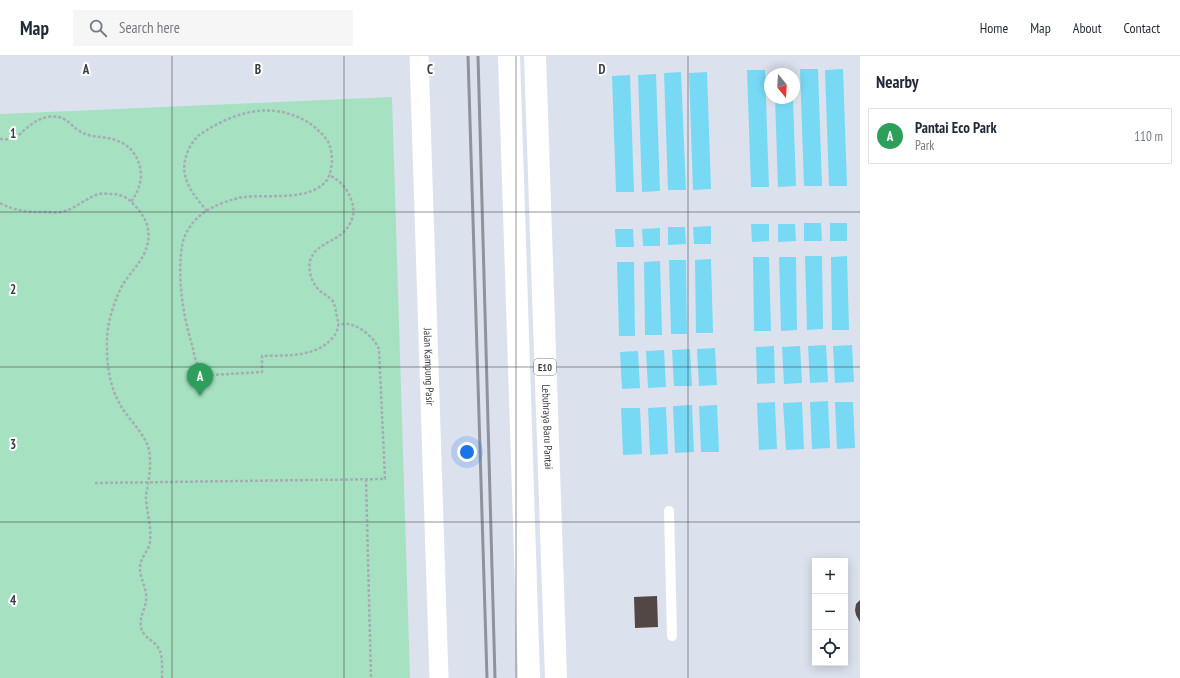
<!DOCTYPE html>
<html lang="en">
<head>
<meta charset="utf-8">
<style>
  :root { --surface:#fff; --page:#f6f6f7; --text:#1f2937; --muted:#747a83; --line:#e0e1e3; --accent:#a81956 }
  body { margin:0; font-family:"PT Sans Narrow",sans-serif; background:var(--page); color:var(--text) }
  .controls { position:absolute; right:12px; bottom:12px; display:grid; overflow:hidden; border-radius:0px; box-shadow:0 2px 10px #0003 }
  .controls button { width:36px; height:36px; display:grid; place-items:center; padding:0; border:0; border-bottom:1px solid var(--line); background:var(--surface); color:var(--text); font:20px sans-serif }
  .compass { position:absolute; left:764px; top:12px; width:36px; height:36px; border-radius:50%; background:var(--surface); box-shadow:0 2px 10px #0003; rotate:162deg }
  .you { position:absolute; left:467px; top:396px; width:14px; height:14px; margin:-10px; border:3px solid #fff; border-radius:50%; background:#1a73e8; box-shadow:0 0 0 6px #1a73e833 }
  .badge { display:grid; place-items:center; width:26px; height:26px; border-radius:50%; background:var(--accent); color:#fff; font-size:13px; font-weight:700 }
  .pin { position:absolute; translate:-50% -33px; filter:drop-shadow(0 1px 2px #0008) }
  .pin::after { content:''; position:absolute; top:21px; width:14px; height:12px; background:inherit; clip-path:polygon(0 0,100% 0,50% 100%) }
  .list { margin:0; padding:0; list-style:none }
  h2 { display:flex; justify-content:space-between; align-items:center; height:52px; margin:0; padding:0 16px; font-size:17px }
  h2 small { font-size:13px; font-weight:400; color:var(--muted) }
  .list li { display:grid; grid-template-columns:26px 1fr auto; gap:12px; align-items:center; box-sizing:border-box; height:56px; margin:0 8px 8px; padding:0 8px; border:1px solid var(--line); border-radius:0px }
  .list b { display:block; font-size:15px; white-space:nowrap }
  .list p { margin:0; font-size:13px; white-space:nowrap; color:var(--muted) }
  .list em { font-size:13px; font-style:normal; color:var(--muted) }
  .icon { flex:none; width:22px; height:22px; fill:none; stroke:currentColor; stroke-width:2; stroke-linecap:round; stroke-linejoin:round }
  .map { position:relative; flex:none; width:860px; height:622px; overflow:hidden }
  header { display:flex; align-items:center; gap:24px; box-sizing:border-box; height:56px; padding:0 20px; background:var(--surface); border-bottom:1px solid var(--line) }
  header strong { font-size:19px }
  nav { display:flex; gap:22px; margin-inline-start:auto; font-size:14px }
  .search { width:280px; height:36px; background:var(--page); display:flex; align-items:center; gap:10px; box-sizing:border-box; padding:0 14px; border-radius:0px; color:var(--muted); font-size:15px }
  main { display:flex }
  aside { flex:1; background:var(--surface) }
  .map>svg:first-child { display:block }
</style>
</head>
<body>
<header>
<strong>Map</strong>
<div class="search"><svg class="icon" aria-label="search" viewBox="0 0 24 24"><circle cx="10" cy="10" r="6"/><path d="M15 15l6 6"/></svg>Search here</div>
<nav><a>Home</a><a>Map</a><a>About</a><a>Contact</a></nav>
</header>
<main>
<div class="map">
<svg width="860" height="622" viewBox="0 0 860 622">
  <rect width="100%" height="100%" fill="#dce2ed"/>
  <path fill="#a6e2c2" d="M392 41 410 622H0V58Z"/>
  <path fill="#78d9f5" d="M800 13H818L822 130H804Z
    M843 13 847 130H829L825 14Z
    M747 14H765L769 131H751Z
    M681 16 686 134H668L664 17Z
    M707 16 711 133 693 134 689 17Z
    M656 18 660 135 642 136 638 19Z
    M630 19 634 136H616L612 20Z
    M775 42H793L796 130 778 131Z
    M804 167H821L822 185H804Z
    M847 167V185H830V167Z
    M751 168H769V185L752 186Z
    M778 168H795L796 185 778 186Z
    M711 170V188H694L693 171Z
    M668 171H685L686 188 668 189Z
    M660 172V190H643L642 173Z
    M615 173H633L634 191H616Z
    M805 200H822L823 273 807 274Z
    M847 200 849 274H832L831 201Z
    M753 201H769L771 275H754Z
    M779 201H796L797 274 781 275Z
    M711 203 713 277H696L695 204Z
    M669 204H686L687 278H671Z
    M660 205 662 279H645L644 206Z
    M617 206H634L635 280H619Z
    M826 289 828 326 810 327 808 290Z
    M852 289 854 326 835 327 833 290Z
    M774 290 775 327 757 328 756 291Z
    M800 290 802 327 784 328 782 291Z
    M715 292 717 329 699 330 697 293Z
    M690 293 692 330H674L672 294Z
    M664 294 666 331 648 332 646 295Z
    M638 295 640 332 622 333 620 296Z
    M828 345 830 392 812 393 810 346Z
    M775 346 777 393 759 394 757 347Z
    M802 346 804 393 786 394 783 347Z
    M835 346H853L855 392 837 393Z
    M692 349 694 396 675 397 673 350Z
    M717 349 719 396H701L699 350Z
    M666 351 668 398 650 399 648 352Z
    M621 352H640L642 398 623 399Z"/>
  <path fill="#534745" d="M657 540 658 571 635 572 634 541Z
    M860 544V566L856 559 855 554 856 548Z"/>
  <g fill="none" stroke-linecap="round" stroke-linejoin="round">
    <path stroke="#a7acb5" stroke-width="2.5" stroke-dasharray="3 2" stroke-linecap="butt" d="M0 83C5 83 11 84 15 82 18 81 20 78 22 76 30 69 37 63 48 61 67 58 69 70 83 77 93 82 107 80 118 85 135 91 144 111 140 127 138 135 135 140 131 146
      M0 147C15 155 27 156 44 156 50 156 56 157 61 156 76 153 85 142 99 138 103 137 108 138 112 138 118 138 124 140 128 143 145 158 155 175 144 198 139 209 128 219 122 230 112 250 106 271 107 293 107 312 111 334 121 350 129 364 146 379 149 394 151 405 150 417 148 427 148 432 146 436 146 440 146 455 152 470 150 486 149 494 141 501 140 510 139 522 148 533 146 545 145 554 139 561 141 571 142 581 154 584 159 593 163 601 162 613 162 622
      M207 155C198 144 188 133 185 119 182 106 188 90 198 80 201 77 206 75 210 72 229 61 253 52 276 55 297 58 314 67 327 84 331 90 332 99 332 107 331 113 330 119 327 124 310 146 268 138 244 141 234 142 209 151 202 158 192 166 184 177 182 190 177 222 183 259 192 289 194 295 194 303 198 309 201 314 207 317 212 319L262 316V300C286 299 317 302 333 281 337 277 339 271 338 265 336 258 336 250 332 244 328 240 324 238 320 235 312 228 308 215 310 205 316 184 344 187 352 163 354 157 354 152 352 146 347 132 342 126 329 119
      M366 423 371 622
      M95 427 385 423 379 293C374 282 361 270 348 268 345 268 341 268 338 268"/>
    <path stroke="#fff" stroke-width="10" d="M669 455 672 580"/>
    <path stroke="#fff" stroke-width="19" id="s1" d="M419 0 439 622"/>
    <g stroke="#fff" stroke-width="22">
      <path d="M509 0 529 622"/>
      <path id="s2" d="M535 0 556 622"/>
    </g>
    <path stroke="#8e929a" stroke-width="3" d="M468 0 487 622
      M478 0 495 622"/>
  </g>
  <path fill="none" stroke="#3a3d41" stroke-width="1" stroke-opacity="0.55" d="M172 0V622M344 0V622M516 0V622M688 0V622M0 156H860M0 311H860M0 466H860"/>
  <g text-anchor="middle" stroke-width="4" stroke-linejoin="round" paint-order="stroke">
    <rect fill="#fff" stroke="#75777a" stroke-width="1" x="534" y="303" width="22" height="16" rx="3"/>
    <g font-size="10" font-weight="bold" fill="#3a3d41">
      <text x="545" y="315">E10</text>
    </g>
    <g font-size="11" fill="#3a3d41" stroke="#fff">
      <text dy="4" stroke="none"><textPath href="#s1" startOffset="311">Jalan Kampung Pasir</textPath></text>
      <text dy="4" stroke="none"><textPath href="#s2" startOffset="371">Lebuhraya Baru Pantai</textPath></text>
    </g>
  </g>
  <g font-size="13" text-anchor="middle" font-weight="bold" fill="#3a3d41" stroke="#fff" stroke-width="4" stroke-linejoin="round" paint-order="stroke">
    <text x="86" y="18">A</text>
    <text x="258" y="18">B</text>
    <text x="430" y="18">C</text>
    <text x="602" y="18">D</text>
    <text x="13" y="82">1</text>
    <text x="13" y="238">2</text>
    <text x="13" y="393">3</text>
    <text x="13" y="549">4</text>
  </g>
</svg>
<div class="controls">
<button>+</button>
<button>−</button>
<button><svg class="icon" aria-label="locate" viewBox="0 0 24 24"><circle cx="12" cy="12" r="6"/><path d="M12 2v4M12 18v4M2 12h4M18 12h4"/></svg></button>
</div>
<svg class="compass" viewBox="-18 -18 36 36"><path d="M0-13l5 13h-10z" fill="#e53935"/><path d="M0 13l5-13h-10z" fill="#747a83"/></svg>
<div class="you"></div>
<div class="pin badge" style="left:200px;top:340px;background:#2e9e5b">A</div>
</div>
<aside>
<h2>Nearby<small></small></h2>
<ul class="list">
<li><span class="badge" style="background:#2e9e5b">A</span><div><b>Pantai Eco Park</b><p>Park</p></div><em>110 m</em></li>
</ul>
</aside>
</main>
</body>
</html>
